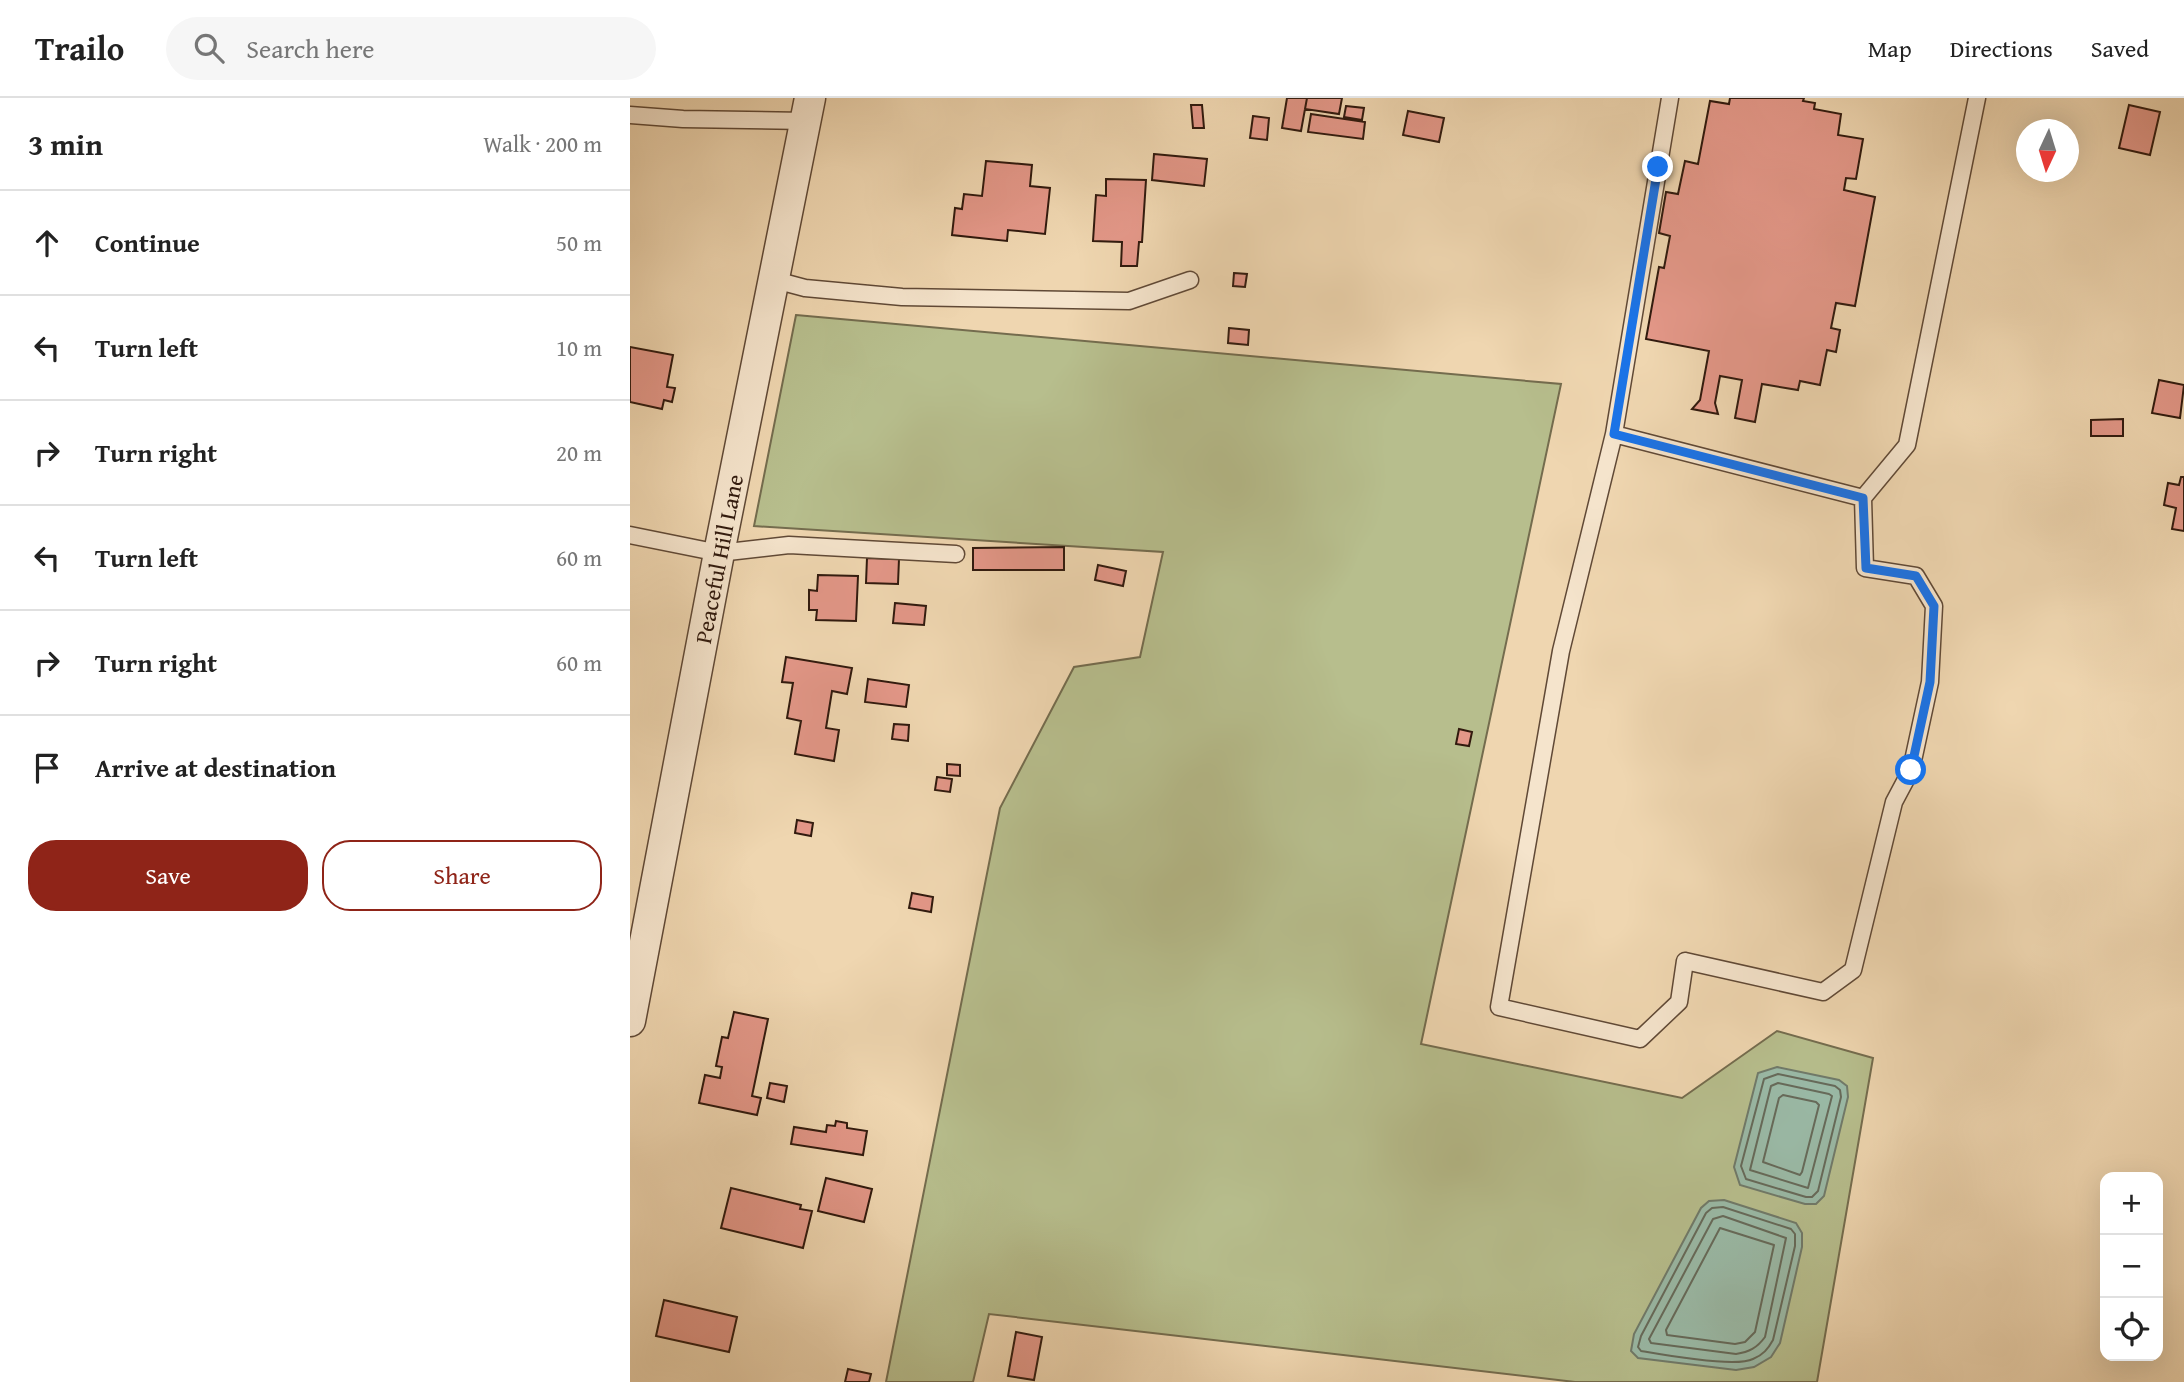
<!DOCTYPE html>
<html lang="en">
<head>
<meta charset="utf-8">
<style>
  :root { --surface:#fff; --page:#f6f6f6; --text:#222; --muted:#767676; --line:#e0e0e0; --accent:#8f2418 }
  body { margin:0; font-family:"Gentium Book Plus",serif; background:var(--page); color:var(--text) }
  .controls { position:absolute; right:21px; bottom:21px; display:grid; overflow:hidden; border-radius:14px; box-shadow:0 7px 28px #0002 }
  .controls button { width:63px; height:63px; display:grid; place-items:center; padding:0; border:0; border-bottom:2px solid var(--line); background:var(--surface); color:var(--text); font:35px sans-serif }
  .compass { position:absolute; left:1386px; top:21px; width:63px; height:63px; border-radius:50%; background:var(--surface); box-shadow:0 7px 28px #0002; rotate:184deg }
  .stop { position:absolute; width:21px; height:21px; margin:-16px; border:5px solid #1a73e8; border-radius:50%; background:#fff }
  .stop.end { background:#1a73e8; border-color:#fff; box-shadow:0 2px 7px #0008 }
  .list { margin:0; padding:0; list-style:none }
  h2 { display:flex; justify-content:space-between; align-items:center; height:91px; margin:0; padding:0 28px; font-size:30px }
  h2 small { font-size:23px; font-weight:400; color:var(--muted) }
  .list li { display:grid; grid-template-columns:46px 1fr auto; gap:21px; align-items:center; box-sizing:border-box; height:105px; padding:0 28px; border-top:2px solid var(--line) }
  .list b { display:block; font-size:26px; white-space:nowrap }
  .list em { font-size:23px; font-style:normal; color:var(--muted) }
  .actions { display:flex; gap:14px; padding:21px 28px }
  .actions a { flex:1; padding:16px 0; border:2px solid var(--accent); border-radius:28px; text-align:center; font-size:24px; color:var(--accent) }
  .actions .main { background:var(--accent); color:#fff }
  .icon { flex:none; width:38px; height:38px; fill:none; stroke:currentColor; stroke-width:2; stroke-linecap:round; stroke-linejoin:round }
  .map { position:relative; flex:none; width:1554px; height:1284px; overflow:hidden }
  header { display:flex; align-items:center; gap:42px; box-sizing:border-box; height:98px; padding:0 35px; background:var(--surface); border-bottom:2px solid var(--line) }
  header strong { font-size:33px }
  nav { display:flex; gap:38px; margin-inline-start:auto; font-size:24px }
  .search { width:490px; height:63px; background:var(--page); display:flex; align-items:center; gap:18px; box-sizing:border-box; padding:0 24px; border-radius:38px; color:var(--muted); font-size:26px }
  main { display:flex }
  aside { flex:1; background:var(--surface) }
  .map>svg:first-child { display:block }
</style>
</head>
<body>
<header>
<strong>Trailo</strong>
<div class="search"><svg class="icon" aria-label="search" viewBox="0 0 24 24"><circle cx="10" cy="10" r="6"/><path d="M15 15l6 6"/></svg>Search here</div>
<nav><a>Map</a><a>Directions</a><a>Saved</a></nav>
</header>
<main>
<aside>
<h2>3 min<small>Walk · 200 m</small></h2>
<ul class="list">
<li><svg class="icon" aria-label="ahead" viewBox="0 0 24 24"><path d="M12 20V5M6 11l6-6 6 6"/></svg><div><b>Continue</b></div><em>50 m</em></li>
<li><svg class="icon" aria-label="left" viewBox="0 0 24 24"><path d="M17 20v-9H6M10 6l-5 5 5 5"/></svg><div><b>Turn left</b></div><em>10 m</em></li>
<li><svg class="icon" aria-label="right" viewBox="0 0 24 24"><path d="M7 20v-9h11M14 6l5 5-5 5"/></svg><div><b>Turn right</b></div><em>20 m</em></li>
<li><svg class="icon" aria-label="left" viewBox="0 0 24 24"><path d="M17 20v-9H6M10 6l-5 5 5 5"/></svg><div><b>Turn left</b></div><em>60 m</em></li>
<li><svg class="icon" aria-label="right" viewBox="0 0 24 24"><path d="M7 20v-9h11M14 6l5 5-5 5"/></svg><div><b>Turn right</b></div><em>60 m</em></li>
<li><svg class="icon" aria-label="arrive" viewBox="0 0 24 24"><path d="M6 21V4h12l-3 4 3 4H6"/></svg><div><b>Arrive at destination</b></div></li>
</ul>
<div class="actions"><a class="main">Save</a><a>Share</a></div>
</aside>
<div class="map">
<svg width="1554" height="1284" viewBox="0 0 1554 1284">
  <rect width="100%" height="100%" fill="#efd6b0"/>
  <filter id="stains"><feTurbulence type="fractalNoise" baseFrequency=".00286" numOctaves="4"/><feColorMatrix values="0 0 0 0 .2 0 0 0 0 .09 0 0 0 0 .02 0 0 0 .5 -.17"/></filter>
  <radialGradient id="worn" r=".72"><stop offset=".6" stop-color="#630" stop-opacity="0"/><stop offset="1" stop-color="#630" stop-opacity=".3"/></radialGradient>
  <path fill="#b7be8d" stroke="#746c4e" stroke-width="2" d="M166 217 931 286 791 946 1052 1000 1147 933 1243 960 1187 1284H945L359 1216 343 1284H256L370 710 444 569 510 559 533 454 124 428Z"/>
  <path fill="#9abaa7" stroke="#707a6a" stroke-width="2" d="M1147 969 1209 982 1217 988 1218 999 1194 1098 1186 1106H1175L1110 1087 1104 1069 1128 975Z
    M1094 1102 1166 1125 1172 1135V1149L1150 1245 1141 1259 1124 1269 1106 1272 1008 1260 1001 1253 1004 1236 1071 1110 1079 1103Z"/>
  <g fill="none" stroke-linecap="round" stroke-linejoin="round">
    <path stroke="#666a5a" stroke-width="2" d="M1148 976 1205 988 1210 992 1211 999 1188 1093 1182 1099H1176L1116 1081 1111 1068 1134 981Z
      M1148 985 1199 996 1202 998 1178 1090 1120 1072 1141 988Z
      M1153 997 1186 1004 1189 1007 1172 1074 1170 1077 1133 1064 1149 1000Z
      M1093 1109 1161 1131 1165 1136V1148L1143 1242C1138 1251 1133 1257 1123 1261 1105 1270 1034 1257 1011 1253L1008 1249 1011 1238 1076 1115 1082 1110Z
      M1093 1118 1156 1140 1135 1239C1127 1250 1119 1254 1106 1256L1021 1245 1019 1241 1083 1121Z
      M1090 1130 1144 1147 1125 1234 1115 1244 1105 1246 1037 1237 1036 1232Z"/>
  </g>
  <path fill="#e39788" stroke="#311a0e" stroke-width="2" d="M657 0H677L671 33 652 30Z
    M677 0H712L709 16 675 11Z
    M1100 0H1174L1173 3 1185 5 1184 11 1211 16 1208 37 1233 41 1226 81 1216 80 1214 92 1245 99 1225 208 1206 205 1201 230 1210 232 1206 254 1197 252 1190 287 1170 283 1168 292 1132 286 1125 324 1105 320 1112 282 1090 278 1085 305 1088 316 1062 311 1070 302 1079 253 1016 241 1029 169 1034 170 1040 138 1029 135 1036 94 1048 96 1055 63 1068 66 1080 3 1099 6Z
    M561 7H572L574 30H563Z
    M1499 7 1530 14 1520 57 1489 50Z
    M716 8 734 10 732 22 714 19Z
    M778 13 814 20 809 44 773 37Z
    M681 16 735 24 733 41 678 34Z
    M623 18 639 20 637 42 620 40Z
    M524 56 577 61 574 88 522 82Z
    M356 63 402 67 400 88 420 90 415 136 378 132 377 143 322 137 325 110 332 111 334 96 352 98Z
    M476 81 516 82 512 144H509L507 168H491L492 144 463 143 466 97 476 98Z
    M604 175 617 176 615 189 603 188Z
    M599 230 619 232 618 247 598 245Z
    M0 249 43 257 37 289 45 290 42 304 34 302 32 311 0 304Z
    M1529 282 1554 287 1550 320 1522 315Z
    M1493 321V338H1461V322Z
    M1551 379H1554V433L1542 431 1546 410 1534 407 1538 385 1549 387Z
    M434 449V472H343V450Z
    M237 460 269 461 268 486 236 485Z
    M468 467 496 473 493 488 465 482Z
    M188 477 228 478 226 523 186 522 187 512H179V492L187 493Z
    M265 505 296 508 294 527 263 525Z
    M156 559 222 570 217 596 202 593 196 630 209 632 204 663 165 656 171 623 157 620 163 585 152 584Z
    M238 581 279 587 276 609 235 604Z
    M264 626 279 627 278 643 262 641Z
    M829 631 842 634 839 648 826 646Z
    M317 666 330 667V678L317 677Z
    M307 679 322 681 320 694 305 692Z
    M167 722 183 725 181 738 165 735Z
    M282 795 303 799 301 814 279 810Z
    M104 914 138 921 122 998 131 1000 127 1017 69 1005 75 977 90 980 92 969 86 968 92 939 98 940Z
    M140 985 157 988 154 1004 137 1000Z
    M206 1023 217 1025V1030L237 1033 233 1057 161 1046 164 1029 196 1034 197 1027 205 1028Z
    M196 1080 242 1091 234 1124 188 1113Z
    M101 1090 171 1107 170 1111 182 1113 173 1150 91 1130Z
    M34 1202 107 1219 99 1254 26 1238Z
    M386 1234 412 1239 404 1282 378 1278Z
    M218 1271 241 1276 239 1284H215Z"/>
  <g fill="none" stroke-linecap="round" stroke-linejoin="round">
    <g stroke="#604936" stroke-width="19">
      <path id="service" d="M1040 0 984 336 1233 400 1277 347 1347 0
        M0 17 53 21 176 23
        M145 182 175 190 272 199 499 203 560 182
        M984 336 931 553 869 909 1010 941 1049 904 1055 863 1193 894 1223 872 1264 704 1281 672 1300 584 1304 508 1286 478 1235 470 1233 400
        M0 437 89 455 159 447 326 456"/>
    </g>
    <g stroke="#604936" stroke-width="33">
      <path id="minor" d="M0 923 89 455 180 0"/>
    </g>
    <use href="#service" stroke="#f5e4cc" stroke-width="16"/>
    <use href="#minor" stroke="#f5e4cc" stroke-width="30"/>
  </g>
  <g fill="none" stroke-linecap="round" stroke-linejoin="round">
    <path stroke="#1a73e8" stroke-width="9" d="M1028 69 984 336 1233 400 1236 470 1286 478 1304 508 1300 584 1281 672"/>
  </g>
  <g text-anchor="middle" stroke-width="5" stroke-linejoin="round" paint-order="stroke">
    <g font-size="23" fill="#311a0e" stroke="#f5e4cc">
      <text transform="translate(89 461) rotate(-79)" y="8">Peaceful Hill Lane</text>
    </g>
  </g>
  <rect width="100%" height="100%" filter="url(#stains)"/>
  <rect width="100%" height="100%" fill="url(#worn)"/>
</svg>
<div class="controls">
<button>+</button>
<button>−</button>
<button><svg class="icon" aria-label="locate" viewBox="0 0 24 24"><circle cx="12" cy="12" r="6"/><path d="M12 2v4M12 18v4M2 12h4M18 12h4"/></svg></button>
</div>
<svg class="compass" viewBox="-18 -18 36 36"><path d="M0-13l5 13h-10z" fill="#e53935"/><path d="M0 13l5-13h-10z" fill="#767676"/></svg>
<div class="stop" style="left:1281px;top:672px"></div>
<div class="stop end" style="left:1028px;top:69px"></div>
</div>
</main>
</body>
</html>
